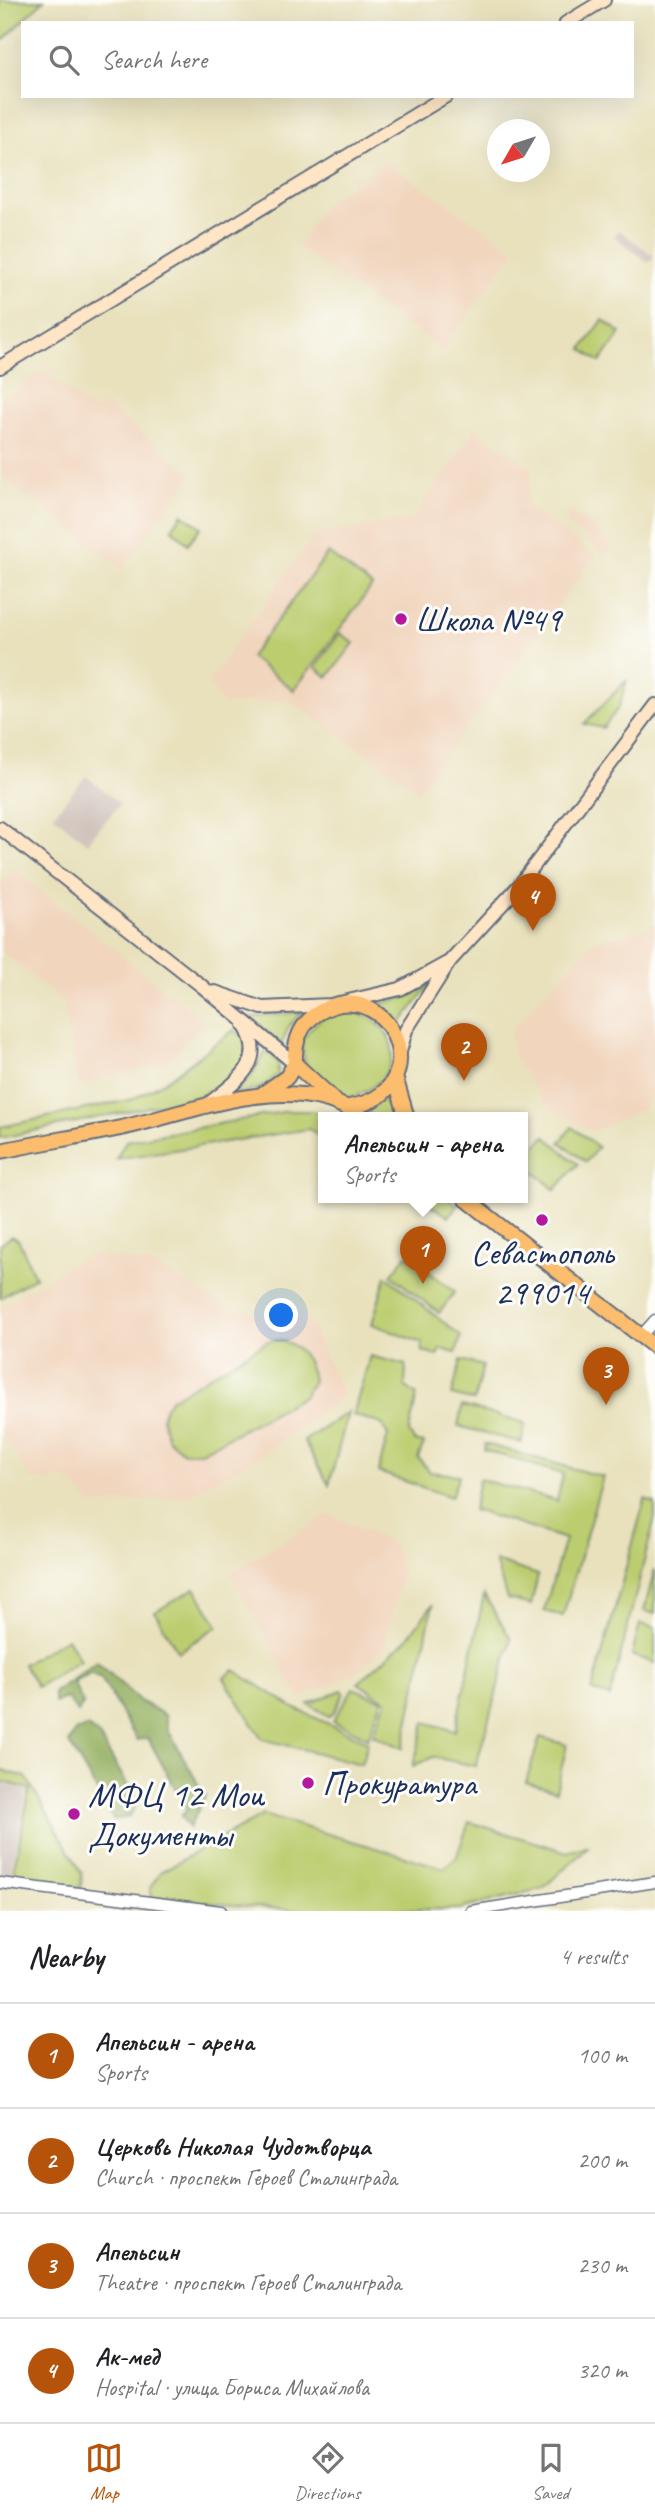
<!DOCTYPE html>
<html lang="en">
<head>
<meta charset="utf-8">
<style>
  :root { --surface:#fff; --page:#f2f2f2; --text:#202124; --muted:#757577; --line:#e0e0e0; --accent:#b45309 }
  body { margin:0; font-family:Caveat,sans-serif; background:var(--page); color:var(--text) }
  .compass { position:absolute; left:487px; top:119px; width:63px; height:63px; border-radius:50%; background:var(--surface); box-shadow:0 7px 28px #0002; rotate:231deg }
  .you { position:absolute; left:282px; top:1316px; width:24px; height:24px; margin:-18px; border:5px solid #fff; border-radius:50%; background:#1a73e8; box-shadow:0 0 0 10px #1a73e833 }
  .badge { display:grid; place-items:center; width:46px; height:46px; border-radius:50%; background:var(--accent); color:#fff; font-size:23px; font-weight:700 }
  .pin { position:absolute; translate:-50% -58px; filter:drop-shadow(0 2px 4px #0008) }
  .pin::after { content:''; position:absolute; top:37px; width:24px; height:21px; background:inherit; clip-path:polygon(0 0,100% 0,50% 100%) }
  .popup { position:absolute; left:318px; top:1112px; width:210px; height:91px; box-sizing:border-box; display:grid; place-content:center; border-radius:0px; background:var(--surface); filter:drop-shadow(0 2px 5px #0005); font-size:23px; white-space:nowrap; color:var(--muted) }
  .popup b { font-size:26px; color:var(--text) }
  .popup::after { content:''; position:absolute; left:50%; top:100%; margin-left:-14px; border:14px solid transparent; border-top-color:var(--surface) }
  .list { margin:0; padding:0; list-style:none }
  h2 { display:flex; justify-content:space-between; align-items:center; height:91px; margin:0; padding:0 28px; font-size:30px }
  h2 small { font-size:23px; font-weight:400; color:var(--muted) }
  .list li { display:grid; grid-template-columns:46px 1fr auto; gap:21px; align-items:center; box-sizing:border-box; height:105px; padding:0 28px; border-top:2px solid var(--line) }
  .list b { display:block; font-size:26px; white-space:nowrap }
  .list p { margin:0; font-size:23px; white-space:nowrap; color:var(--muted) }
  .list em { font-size:23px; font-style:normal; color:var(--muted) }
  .icon { flex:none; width:38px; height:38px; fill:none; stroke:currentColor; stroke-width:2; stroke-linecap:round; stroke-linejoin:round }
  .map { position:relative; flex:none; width:655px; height:1911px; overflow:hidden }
  .search { position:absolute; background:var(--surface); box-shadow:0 7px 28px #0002; left:21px; right:21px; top:21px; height:77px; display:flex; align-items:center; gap:18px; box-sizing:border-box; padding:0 24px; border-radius:0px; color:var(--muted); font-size:26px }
  .sheet { height:511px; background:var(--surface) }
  nav { display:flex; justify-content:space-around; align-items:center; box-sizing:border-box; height:98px; border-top:2px solid var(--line); background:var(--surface); font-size:19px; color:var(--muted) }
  nav a { display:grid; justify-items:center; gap:4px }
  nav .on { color:var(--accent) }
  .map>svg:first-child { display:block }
</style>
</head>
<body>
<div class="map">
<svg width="655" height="1911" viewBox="0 0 655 1911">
  <rect width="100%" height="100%" fill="#fdfcf7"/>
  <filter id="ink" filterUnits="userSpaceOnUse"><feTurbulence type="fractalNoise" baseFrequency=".0143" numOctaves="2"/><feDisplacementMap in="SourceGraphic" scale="14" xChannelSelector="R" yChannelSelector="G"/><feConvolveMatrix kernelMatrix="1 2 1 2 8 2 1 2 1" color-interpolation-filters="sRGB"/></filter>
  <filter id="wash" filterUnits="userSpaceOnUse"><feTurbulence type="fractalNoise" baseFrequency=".00686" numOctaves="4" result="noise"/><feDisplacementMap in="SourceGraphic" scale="28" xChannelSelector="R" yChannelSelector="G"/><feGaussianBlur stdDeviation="1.57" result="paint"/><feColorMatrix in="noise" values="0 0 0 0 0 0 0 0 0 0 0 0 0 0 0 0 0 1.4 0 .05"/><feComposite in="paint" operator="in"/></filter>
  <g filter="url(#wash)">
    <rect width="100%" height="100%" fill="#e8e1bc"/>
    <path fill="#f1d5bd" d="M386 162 515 250 443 350 297 247 324 204Z
      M42 371 93 410 107 405 192 474 122 569 0 475V400Z
      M475 429 533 469 526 505 596 556 419 790 289 700 224 705 208 682 314 535 412 519Z
      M572 511 613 546 605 556 564 521Z
      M13 868 205 1022 165 1063 79 1085 63 1001 0 951V886Z
      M655 925V1094L641 1110 593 1132 544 1104 515 1058 510 1031 593 942Z
      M90 1254 153 1264 229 1309 308 1319 344 1396 261 1455 186 1497 91 1505 73 1482 57 1478 50 1481 31 1480 0 1430V1307Z
      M329 1514 394 1544 402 1572 384 1649 353 1675 299 1698 230 1573Z"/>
    <path fill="#cec1ba" d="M619 230 654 256 649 263 614 236Z
      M86 776 120 804 87 843 53 815Z
      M0 1783 27 1790 10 1877 0 1874Z"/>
    <path fill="#bccd6f" stroke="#6c7e66" stroke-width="2" d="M0 0H44L0 43Z
      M603 320 621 333 600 362 582 349Z
      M182 514 201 527 188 544 172 529Z
      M328 553 372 586 294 690 250 657Z
      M340 633 354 643 328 677 315 667Z
      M627 680 619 707 603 728 584 724Z
      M432 982 398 1027 378 1005 414 994Z
      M348 1011C409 1021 406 1087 343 1099L306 1068 301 1042C314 1023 323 1012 348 1011Z
      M302 1012 289 1026 282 1044 248 1017Z
      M234 1030 245 1039 247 1055 237 1072 201 1096 0 1138V1127L133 1099 164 1082Z
      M266 1051 278 1061V1075L260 1088 231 1095 250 1078Z
      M389 1095 397 1118H375L367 1111Z
      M288 1111H312L335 1118H323V1138L309 1129 116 1159 126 1141Z
      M572 1127 598 1147 586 1162 560 1142Z
      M545 1136 578 1164 555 1190 523 1162Z
      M419 1198H448L458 1206 448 1216Z
      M12 1236 19 1241 35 1277 0 1298V1244Z
      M407 1255 455 1292 439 1313 391 1275Z
      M386 1276 461 1336 456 1353 440 1349 437 1356 423 1352 422 1343 372 1324Z
      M279 1340C299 1344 310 1360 313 1381L304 1396 201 1452H183L167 1438 162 1418 165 1407 171 1399 268 1341Z
      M370 1356 406 1365 405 1386 417 1395 409 1432 414 1441 424 1443 418 1458 430 1472 459 1475 451 1497 378 1472 388 1435 382 1424 353 1415Z
      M461 1360 483 1366 474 1401 452 1395Z
      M462 1406 525 1423 522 1443 458 1426Z
      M348 1412 329 1485 304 1441Z
      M485 1444 603 1477 563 1616 544 1611 565 1539 473 1510 479 1479 557 1501 563 1474 484 1450Z
      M645 1499 655 1503V1518L610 1697 592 1691Z
      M495 1561 538 1575 531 1605 507 1599Z
      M655 1569V1614L644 1611Z
      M195 1588 218 1626 178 1652 155 1612Z
      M484 1595 511 1639 476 1766 433 1757 413 1766 425 1722 455 1731Z
      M433 1604 403 1748 373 1735 386 1701 358 1683 406 1640Z
      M640 1624 655 1628V1663L632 1655Z
      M67 1638 80 1660 37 1687 23 1664Z
      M234 1670 294 1708 368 1742 361 1764 262 1739 224 1678Z
      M353 1688 382 1700 368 1738 333 1721Z
      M342 1690 344 1693 333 1714 329 1716 308 1704Z
      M540 1737 567 1745 556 1791 526 1782Z
      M0 1770 26 1777 82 1873 81 1888 12 1877 30 1789 0 1781Z
      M263 1815 444 1868 457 1856 469 1822 567 1852 589 1846 543 1888 460 1909 305 1911 152 1898 150 1888 160 1872Z"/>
    <path fill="#95b062" stroke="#587060" stroke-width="2" d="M97 1662 141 1702 165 1715 168 1730 205 1796 189 1828 181 1816 187 1810 148 1738 137 1740 101 1678 90 1673 73 1682 83 1704 78 1712 67 1698 54 1703V1692Z
      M88 1727 99 1736 138 1803 129 1817 114 1820 69 1743 75 1731Z"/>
  </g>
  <g filter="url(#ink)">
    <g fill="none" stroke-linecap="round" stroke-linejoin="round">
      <g stroke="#636d7f" stroke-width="13">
        <path id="street" d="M641 1336 655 1320
          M0 1883 221 1911
          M471 1911 655 1882"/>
      </g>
      <g stroke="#636d7f" stroke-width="16">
        <path id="secondary" d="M566 23 604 0
          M0 367 446 96
          M0 828 203 987 295 1064
          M215 992 262 1008 331 1005 400 989 447 963
          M400 1052 406 1030 450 961 518 887 655 705
          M207 1105C235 1082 269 1063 244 1025"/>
      </g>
      <g stroke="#636d7f" stroke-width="18">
        <path id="primary" d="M395 1077 407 1118
          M261 1095 287 1077 295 1064
          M334 1100 295 1064C294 1043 299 1025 318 1013 387 969 444 1091 349 1107
          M0 1151C40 1143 81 1136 121 1128 195 1112 295 1066 363 1118
          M465 1198 655 1347"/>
      </g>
      <use href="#street" stroke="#fff" stroke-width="10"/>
      <use href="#secondary" stroke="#fee5c5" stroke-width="12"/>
      <use href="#primary" stroke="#fcbd6e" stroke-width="14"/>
    </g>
  </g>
  <g fill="#b5179e" stroke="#fdfcf7" stroke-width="2.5">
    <circle cx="401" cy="619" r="7"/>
    <circle cx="542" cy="1220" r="7"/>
    <circle cx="308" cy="1783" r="7"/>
    <circle cx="74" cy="1814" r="7"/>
  </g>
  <g text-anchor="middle" stroke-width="6" stroke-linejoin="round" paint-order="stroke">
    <g font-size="35" fill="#1b2f5e" stroke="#fdfcf7" text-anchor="start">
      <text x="415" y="631">Школа №49</text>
      <text x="542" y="1264" text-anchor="middle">Севастополь<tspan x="542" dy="40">299014</tspan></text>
      <text x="322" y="1795">Прокуратура</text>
      <text x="88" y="1806">МФЦ 12 Мои<tspan x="88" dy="40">Документы</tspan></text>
    </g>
  </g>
</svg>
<svg class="compass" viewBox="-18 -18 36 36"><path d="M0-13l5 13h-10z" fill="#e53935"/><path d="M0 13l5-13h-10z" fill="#757577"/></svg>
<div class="you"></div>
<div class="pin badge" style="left:423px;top:1284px">1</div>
<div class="popup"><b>Апельсин - арена</b>Sports</div>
<div class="pin badge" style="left:464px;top:1081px">2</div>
<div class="pin badge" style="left:606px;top:1405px">3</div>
<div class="pin badge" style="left:533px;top:931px">4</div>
<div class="search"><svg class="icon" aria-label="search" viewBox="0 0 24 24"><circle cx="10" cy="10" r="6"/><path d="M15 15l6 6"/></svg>Search here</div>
</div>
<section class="sheet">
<h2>Nearby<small>4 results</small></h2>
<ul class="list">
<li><span class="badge">1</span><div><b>Апельсин - арена</b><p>Sports</p></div><em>100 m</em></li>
<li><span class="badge">2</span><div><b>Церковь Николая Чудотворца</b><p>Church · проспект Героев Сталинграда</p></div><em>200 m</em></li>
<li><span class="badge">3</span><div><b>Апельсин</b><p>Theatre · проспект Героев Сталинграда</p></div><em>230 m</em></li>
<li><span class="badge">4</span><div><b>Ак-мед</b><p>Hospital · улица Бориса Михайлова</p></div><em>320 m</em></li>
</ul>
</section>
<nav>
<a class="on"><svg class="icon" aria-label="map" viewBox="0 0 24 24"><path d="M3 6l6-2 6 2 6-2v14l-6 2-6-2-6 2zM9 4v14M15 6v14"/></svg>Map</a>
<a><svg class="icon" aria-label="directions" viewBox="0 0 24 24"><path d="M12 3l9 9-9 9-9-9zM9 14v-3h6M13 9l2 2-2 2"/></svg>Directions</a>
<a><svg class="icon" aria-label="saved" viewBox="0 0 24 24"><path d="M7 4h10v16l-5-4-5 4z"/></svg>Saved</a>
</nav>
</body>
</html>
